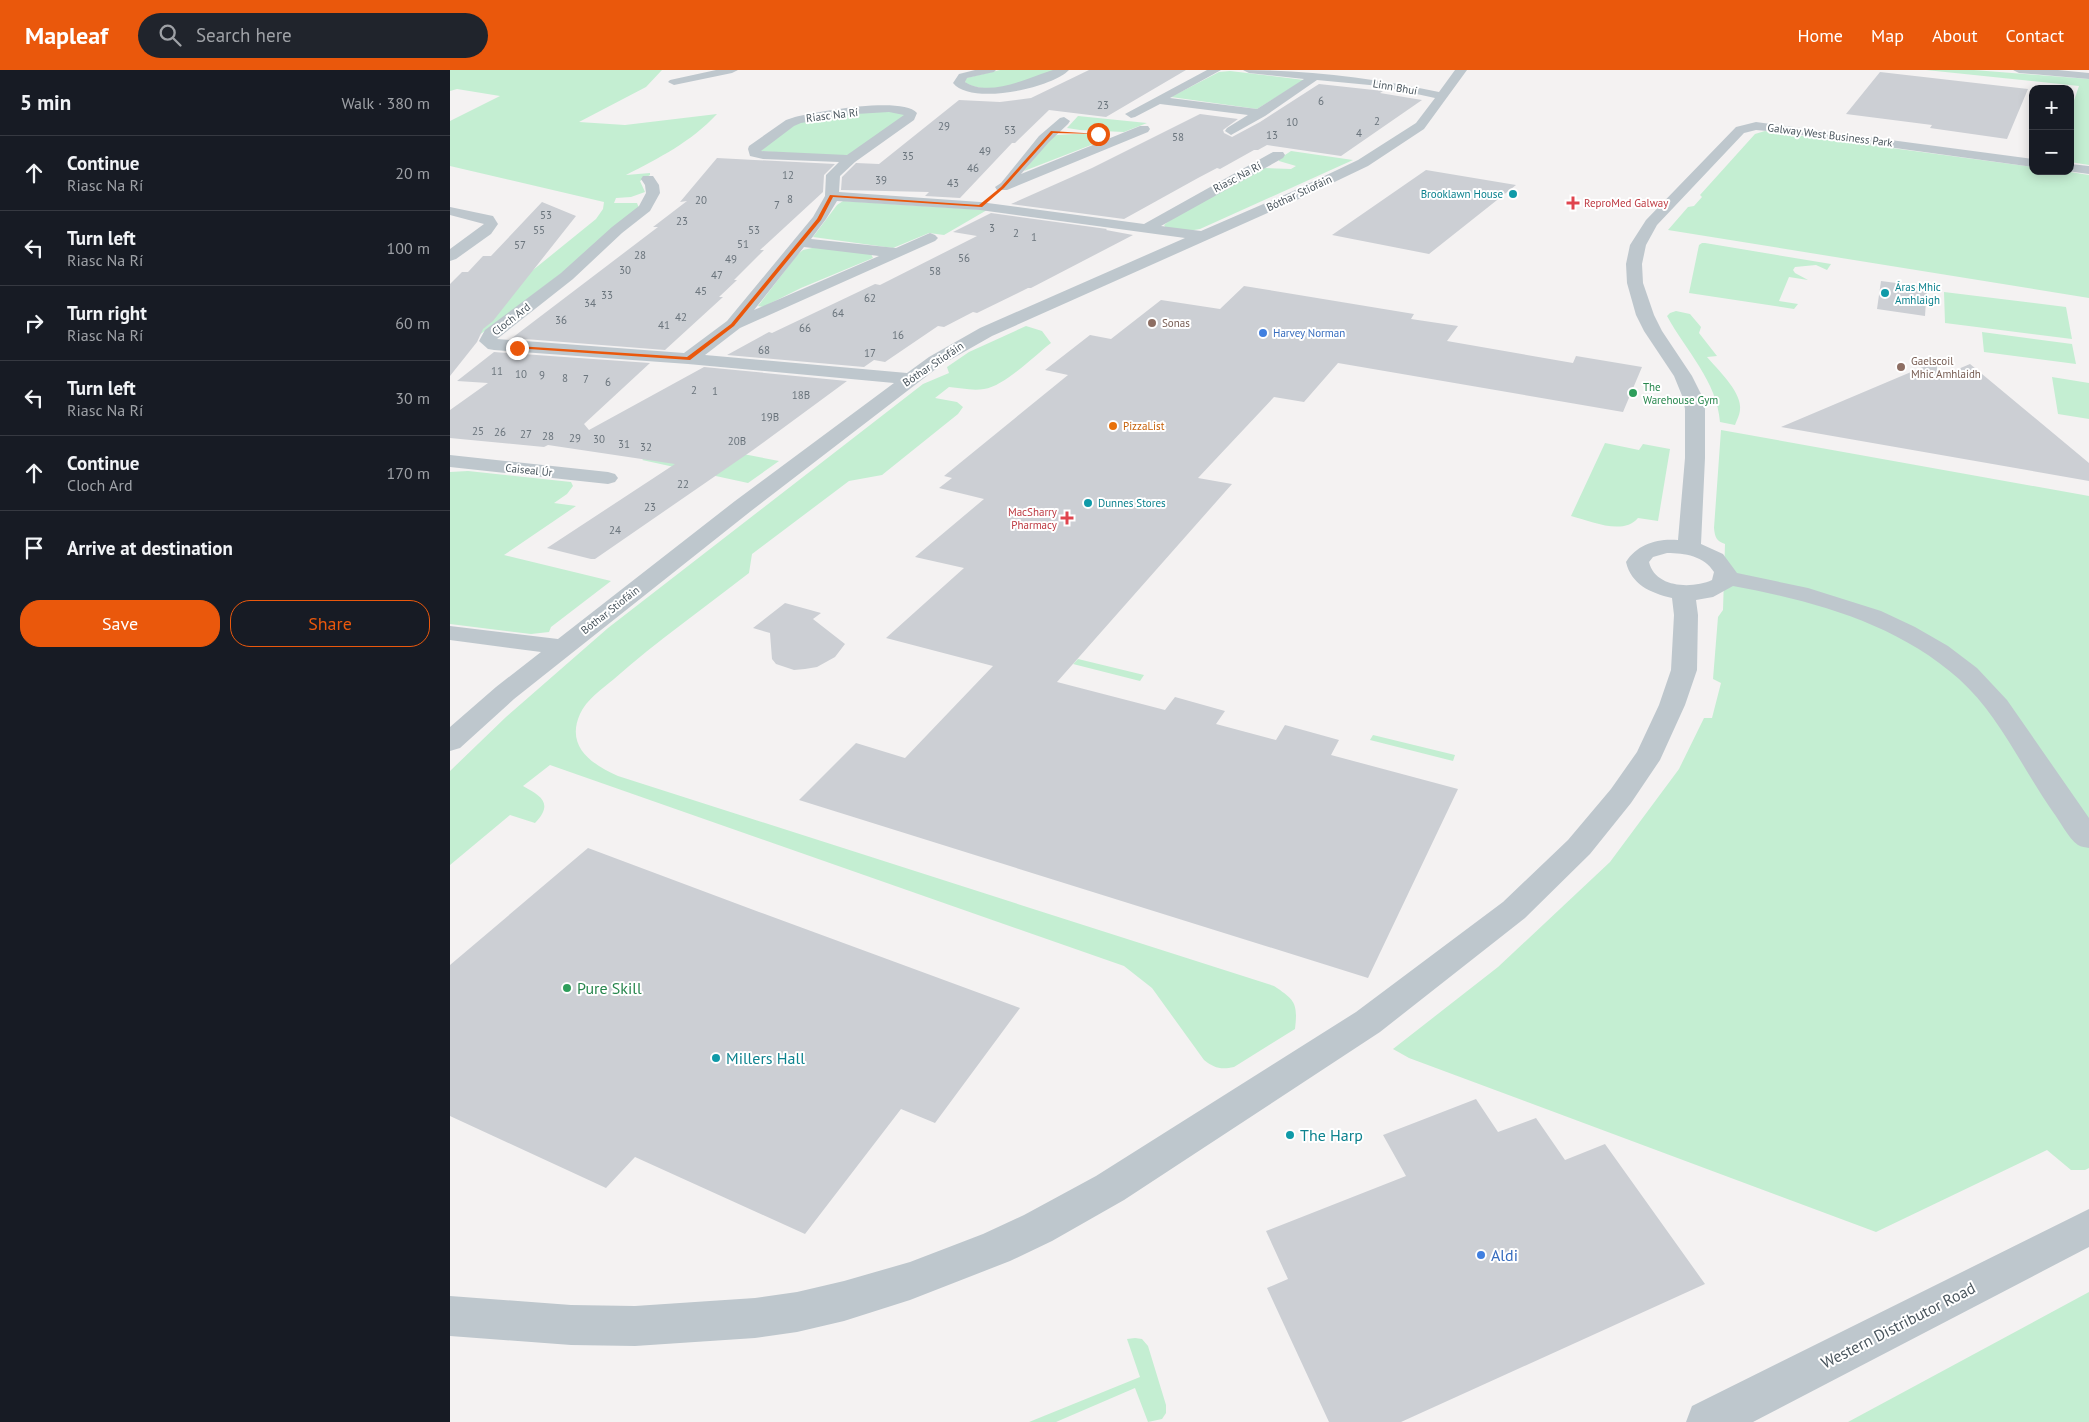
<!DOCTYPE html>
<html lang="en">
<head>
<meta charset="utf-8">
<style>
  :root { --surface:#171b24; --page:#20242c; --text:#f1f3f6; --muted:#9ea1a6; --line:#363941; --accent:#ea580c }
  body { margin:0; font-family:"PT Sans",sans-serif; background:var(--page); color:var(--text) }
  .controls { position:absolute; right:15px; top:15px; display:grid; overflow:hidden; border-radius:10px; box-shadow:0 2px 12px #0003 }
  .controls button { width:45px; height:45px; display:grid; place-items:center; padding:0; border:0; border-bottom:1px solid var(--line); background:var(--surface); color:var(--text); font:25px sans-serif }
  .stop { position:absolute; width:15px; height:15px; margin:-11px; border:4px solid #ea580c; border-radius:50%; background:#fff }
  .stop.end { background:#ea580c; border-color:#fff; box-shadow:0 1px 5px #0008 }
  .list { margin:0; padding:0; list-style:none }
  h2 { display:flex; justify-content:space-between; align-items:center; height:65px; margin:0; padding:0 20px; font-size:21px }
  h2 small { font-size:16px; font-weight:400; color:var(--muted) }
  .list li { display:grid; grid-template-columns:32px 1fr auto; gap:15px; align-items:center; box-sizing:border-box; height:75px; padding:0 20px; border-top:1px solid var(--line) }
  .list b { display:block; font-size:19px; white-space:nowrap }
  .list p { margin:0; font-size:16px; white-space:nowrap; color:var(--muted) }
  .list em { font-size:16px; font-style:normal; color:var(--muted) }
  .actions { display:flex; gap:10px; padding:15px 20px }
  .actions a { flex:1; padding:11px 0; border:1px solid var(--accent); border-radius:20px; text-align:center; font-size:18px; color:var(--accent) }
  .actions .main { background:var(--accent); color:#fff }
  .icon { flex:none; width:28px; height:28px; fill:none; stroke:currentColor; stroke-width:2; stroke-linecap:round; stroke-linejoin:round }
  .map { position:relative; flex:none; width:1639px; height:1352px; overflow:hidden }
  header { display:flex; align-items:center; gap:30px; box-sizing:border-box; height:70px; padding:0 25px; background:var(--accent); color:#fff }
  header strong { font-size:24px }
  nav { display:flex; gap:28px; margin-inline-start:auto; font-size:18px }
  .search { width:350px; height:45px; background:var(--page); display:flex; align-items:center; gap:12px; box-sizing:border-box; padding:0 18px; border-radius:28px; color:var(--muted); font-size:19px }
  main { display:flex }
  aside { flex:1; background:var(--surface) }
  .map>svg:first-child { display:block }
</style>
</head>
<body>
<header>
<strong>Mapleaf</strong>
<div class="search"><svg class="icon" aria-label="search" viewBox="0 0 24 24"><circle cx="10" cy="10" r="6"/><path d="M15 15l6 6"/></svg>Search here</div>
<nav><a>Home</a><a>Map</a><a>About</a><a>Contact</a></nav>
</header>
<main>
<aside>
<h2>5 min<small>Walk · 380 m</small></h2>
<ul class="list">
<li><svg class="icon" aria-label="ahead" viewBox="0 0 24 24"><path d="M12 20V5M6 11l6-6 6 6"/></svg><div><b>Continue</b><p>Riasc Na Rí</p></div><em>20 m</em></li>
<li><svg class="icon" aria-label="left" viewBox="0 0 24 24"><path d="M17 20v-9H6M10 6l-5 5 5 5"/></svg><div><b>Turn left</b><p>Riasc Na Rí</p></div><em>100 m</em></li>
<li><svg class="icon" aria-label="right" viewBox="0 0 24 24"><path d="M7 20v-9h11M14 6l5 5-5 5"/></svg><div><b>Turn right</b><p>Riasc Na Rí</p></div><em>60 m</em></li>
<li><svg class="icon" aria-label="left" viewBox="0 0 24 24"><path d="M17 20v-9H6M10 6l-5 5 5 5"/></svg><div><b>Turn left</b><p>Riasc Na Rí</p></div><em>30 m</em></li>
<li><svg class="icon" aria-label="ahead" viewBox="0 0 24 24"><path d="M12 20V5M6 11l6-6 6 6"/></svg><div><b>Continue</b><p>Cloch Ard</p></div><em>170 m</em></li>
<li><svg class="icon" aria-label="arrive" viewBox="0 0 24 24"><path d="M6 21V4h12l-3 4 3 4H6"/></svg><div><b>Arrive at destination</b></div></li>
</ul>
<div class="actions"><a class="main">Save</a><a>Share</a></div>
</aside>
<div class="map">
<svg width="1639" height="1352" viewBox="0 0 1639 1352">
  <rect width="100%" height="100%" fill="#f4f2f2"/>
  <path fill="#c4eed2" d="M0 0H212L196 17 129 52 175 55 267 44C241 72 209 88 176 105L200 103V105L190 111 195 122 181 127 166 128 164 133H187L189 138 116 200 28 266 9 260 146 149 153 139 154 132 0 96V51L50 26 7 19 0 21Z
    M550 0H605C593 5 581 12 569 16 557 19 524 21 515 12L516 8Z
    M1476 0H1524L1639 9V95L1620 92V42L1629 16Z
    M780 1 854 10 807 39 721 27 769 2Z
    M434 40 454 44V47L399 85 389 86 310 81 345 54 352 51Z
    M628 46 697 53 674 62 630 60 617 58Z
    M1315 61 1583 97V101H1614L1639 105V228L1218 160 1238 137 1244 136 1252 127 1250 125 1305 64Z
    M624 64C634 64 647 62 654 70L574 101 600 68 607 65Z
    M841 81 903 90 750 159 738 161 716 158 714 155 723 148 812 98 841 99 846 96 829 91V89Z
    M393 131 537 140 494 165 479 163 443 178 363 167 387 135Z
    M1252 173H1255L1381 194 1377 200 1366 195 1345 197 1343 200 1345 203 1358 210 1339 207 1329 231 1348 234 1344 239 1239 223 1249 175Z
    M362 178H374L420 182 423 188 351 218 313 237 308 236 347 185 353 180Z
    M1494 222 1616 237 1622 269 1495 253Z
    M1226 241 1240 244 1251 257 1249 263 1267 286 1257 287C1267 299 1292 322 1290 339 1290 344 1287 350 1285 355L1270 352C1267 311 1236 281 1217 246L1220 243Z
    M576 256 592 261 601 273C584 286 555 316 534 319 522 321 511 318 499 317L485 328 507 332 513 337 508 344 432 405 399 411 302 484 299 503C254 538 207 571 164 609 152 619 136 630 130 644 115 677 143 695 168 706L824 916C845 930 848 933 845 959L784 997C771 1000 764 998 754 990L702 918 674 896 100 695 73 716C91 726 104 733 85 753L60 745 0 795V701L56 647 158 558 473 314 499 303 497 297 519 282Z
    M1532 262 1622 274 1626 294 1534 282Z
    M1602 307 1639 313V349L1608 344Z
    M1271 360 1639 426V1098L1635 1100H1621L1597 1080 1426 1162 959 988 943 979 1048 897 1160 792 1229 699 1254 648H1262L1271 613 1263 609 1268 547 1273 540 1275 474C1266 471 1265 467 1264 458Z
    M220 370 329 391 298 413 192 390Z
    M1155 373 1189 380 1193 374 1220 379 1208 451 1188 448C1173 466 1141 451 1121 446Z
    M18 401 121 412 123 416 117 424 104 433 126 436 54 485 161 511 101 557 99 562 81 564 0 554V402Z
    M628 589 694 605 690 611 623 594Z
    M923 665 1005 685 1003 691 920 670Z
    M1639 1222V1352H1398Z
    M685 1268 692 1269 698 1276 716 1335V1343L712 1349 698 1352 685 1318 606 1352H579L690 1307 677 1269Z"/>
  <path fill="#cccfd4" d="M639 0H736L656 47 599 40 565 73H562L510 128 475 126 479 122 391 120 392 107 406 93 429 94 509 30 550 32 581 28Z
    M1430 2 1578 19 1557 69 1480 58 1482 55 1396 44Z
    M869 14 933 21 930 23 972 30 891 86 817 75 808 80H804L770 99 767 98 748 108 674 149 561 134 642 98 750 44 788 49 773 60 774 63 782 67 810 52Z
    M267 88 385 94 374 105 373 122 310 180H314L284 210H287L269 227H273L215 280 62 268 208 157H203L237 131 230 132Z
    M976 100 1066 115 979 184 882 165Z
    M92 132 126 146 43 251 33 259 27 272 0 306V214L12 202H18L33 186H41Z
    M541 143 657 159 656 160 683 165 581 218H578L527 243 523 242 494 257 488 256 435 292 424 290 414 297 277 285 319 262 322 263 425 214 430 215 527 166 503 162Z
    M1431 211 1477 217 1475 246 1427 239Z
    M794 216 964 244 961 249 1008 256 997 271 1123 293 1126 286 1192 297 1173 342 888 293 854 332 824 327 748 408 782 414 607 612 715 640 725 627 775 641 766 654 826 670 835 655 889 670 881 685 1008 719 918 908 349 730 406 673 455 688 543 596 436 568 514 498 465 487 534 429 489 418 502 408 494 406 618 305 595 300 640 265 661 269 711 230 770 239Z
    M44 282 200 293 134 354 139 360 254 297 397 311 303 380 145 489H141L97 478 225 394 98 375 94 377 0 368V340L38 313 7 311Z
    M1487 291V308L1520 294 1639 393V411L1331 357Z
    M335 533 371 543 363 549 395 574 385 587 367 597 355 599 344 600 326 594 322 589 320 563 303 558Z
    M138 778 309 842 570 938 485 1053 451 1039 355 1164 185 1087 156 1118 0 1046V895Z
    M1026 1029 1048 1062 1086 1048 1115 1090 1155 1074 1255 1214 951 1352H879L817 1218 838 1209 816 1161 956 1106 933 1065Z"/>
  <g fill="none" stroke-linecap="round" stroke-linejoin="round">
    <path fill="#bec7cd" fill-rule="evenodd" d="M266 0H288L282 3 224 15 218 12 220 10Z
      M525 0H546L544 2 517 8 515 12C540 28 579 7 603 0 607 0 614 0 619 0 602 18 521 36 503 13L509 4Z
      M757 0H771L720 28 807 39 854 9 799 3 793 0C860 0 924 8 989 22L1005 0H1017L974 59 918 96 849 129 542 266 491 295 301 441 64 629 10 678 0 681V657L46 617 91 582 0 570V556L108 569 285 431 444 313 238 294 44 280 38 279 29 271 35 260 111 203 162 157 189 136 196 123 195 115 191 109 193 106H203L209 115 210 123 200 141 172 163 123 209 47 269 234 283 277 251 363 147 375 126 376 105 389 92 313 89 300 86 298 79 299 76 336 50 345 47C367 42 452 26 467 43L464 50 405 92 390 106 389 122 530 132 694 154 823 82H833L835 85 833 88 711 156 751 161 839 123 908 90 966 53 985 28 930 16 867 10 815 46 781 65 775 61 777 58 798 45 710 34 685 47 681 48 675 44ZM439 42 454 45 397 85 311 81 344 56 351 53 406 44ZM387 131 530 140 735 168 530 258 479 287 457 303 255 285 290 258 485 171 488 168 485 165 480 163 446 178 361 169 376 149ZM354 177 429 186 304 240Z
      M1563 0H1608L1639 3V9L1569 3Z
      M614 47 620 51 618 54 599 72 571 104 690 56H698L700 59 698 62 557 120H547L545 117 551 113 589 66 610 48Z
      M1306 52 1583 89V97L1329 62 1306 60 1294 63 1207 155 1196 175 1192 194 1193 213 1204 245 1212 261 1242 306 1253 328 1255 339V388L1251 474 1273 484 1287 503 1358 518 1431 541 1465 557 1498 576 1527 598 1557 630 1639 748V778C1636 777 1631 777 1628 775 1618 768 1610 751 1603 742 1572 698 1549 645 1509 609 1446 553 1363 531 1283 516L1263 527 1246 530 1248 545 1247 600 1235 635 1210 690 1181 733 1140 784 1075 848 930 962 674 1130 602 1171 560 1191 460 1230 394 1251 347 1262 305 1268 185 1276 121 1275 0 1266V1226L121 1235 185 1236 305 1228 347 1222 394 1211 460 1192 533 1164 574 1145 646 1106 906 942 1053 832 1118 770 1161 719 1187 682 1209 635 1221 600 1224 545 1222 528C1200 523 1181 514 1176 492 1187 474 1208 468 1228 470L1235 388V339L1233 328 1224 306 1194 261 1186 245 1177 213 1176 194 1180 175 1196 150 1286 57ZM1217 483C1235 483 1254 486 1264 502L1262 510C1242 519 1205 518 1199 492L1203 487Z
      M1620 94 1639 96V104L1617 101H1620Z
      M0 137 43 146 48 154 41 164 6 189 0 191V179L34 154 0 145Z
      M0 385 158 402 165 404 168 408 165 412 158 414 0 397Z
      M1639 1139V1177L1303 1352H1236L1242 1336Z"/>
  </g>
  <path fill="#ea580c" d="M601 61 650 64 603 63 554 118 532 137 383 127 371 150 284 256 240 290 64 278 67 276 237 287 281 254 367 149 380 125 529 135 551 117Z"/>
  <g fill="#0f9aa8" stroke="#fff" stroke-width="2">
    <circle cx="1063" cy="124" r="5"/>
    <circle cx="1435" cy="223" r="5"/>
    <circle cx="638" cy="433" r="5"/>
    <circle cx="266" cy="988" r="5"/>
    <circle cx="840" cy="1065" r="5"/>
  </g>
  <g fill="#e0444e" stroke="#fff" stroke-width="2">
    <path d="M1120.5 125.5h5v5h5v5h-5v5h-5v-5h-5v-5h5z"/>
    <path d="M614.5 440.5h5v5h5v5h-5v5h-5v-5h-5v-5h5z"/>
  </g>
  <g fill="#8d6e63" stroke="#fff" stroke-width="2">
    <circle cx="702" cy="253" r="5"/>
    <circle cx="1451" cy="297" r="5"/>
  </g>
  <g fill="#3f7fe0" stroke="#fff" stroke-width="2">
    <circle cx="813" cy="263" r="5"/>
    <circle cx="1031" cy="1185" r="5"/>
  </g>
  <g fill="#2e9e5b" stroke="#fff" stroke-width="2">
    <circle cx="1183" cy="323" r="5"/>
    <circle cx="117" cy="918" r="5"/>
  </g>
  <circle fill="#e8710a" stroke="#fff" stroke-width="2" cx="663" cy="356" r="5"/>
  <g text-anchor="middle" stroke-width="4" stroke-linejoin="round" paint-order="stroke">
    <g font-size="11" fill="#4a565e" stroke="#fff">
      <text transform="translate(945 17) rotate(10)" y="4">Linn Bhuí</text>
      <text transform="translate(382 45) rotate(-7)" y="4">Riasc Na Rí</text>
      <text transform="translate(1380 65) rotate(7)" y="4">Galway West Business Park</text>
      <text transform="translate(787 107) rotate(-28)" y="4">Riasc Na Rí</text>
      <text transform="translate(849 123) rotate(-25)" y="4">Bóthar Stiofáin</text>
      <text transform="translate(61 249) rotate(-38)" y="4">Cloch Ard</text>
      <text transform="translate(483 294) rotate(-34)" y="4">Bóthar Stiofáin</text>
      <text transform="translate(79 400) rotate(6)" y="4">Caiseal Úr</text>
      <text transform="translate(160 540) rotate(-38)" y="4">Bóthar Stiofáin</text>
    </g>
    <g font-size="11" fill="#6a747c">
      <text x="871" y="35">6</text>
      <text x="653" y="39">23</text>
      <text x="927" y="55">2</text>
      <text x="842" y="56">10</text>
      <text x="494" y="60">29</text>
      <text x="560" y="64">53</text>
      <text x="909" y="67">4</text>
      <text x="822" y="69">13</text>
      <text x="728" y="71">58</text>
      <text x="535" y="85">49</text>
      <text x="458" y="90">35</text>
      <text x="523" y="102">46</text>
      <text x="338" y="109">12</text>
      <text x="431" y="114">39</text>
      <text x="503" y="117">43</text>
      <text x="340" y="133">8</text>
      <text x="251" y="134">20</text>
      <text x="327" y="139">7</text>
      <text x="96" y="149">53</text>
      <text x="232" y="155">23</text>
      <text x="542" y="162">3</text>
      <text x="89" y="164">55</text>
      <text x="304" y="164">53</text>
      <text x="566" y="167">2</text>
      <text x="584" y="171">1</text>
      <text x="293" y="178">51</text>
      <text x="70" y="179">57</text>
      <text x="190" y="189">28</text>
      <text x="514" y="192">56</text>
      <text x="281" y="193">49</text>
      <text x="175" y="204">30</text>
      <text x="485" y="205">58</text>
      <text x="267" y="209">47</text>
      <text x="251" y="225">45</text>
      <text x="157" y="229">33</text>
      <text x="420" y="232">62</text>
      <text x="140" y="237">34</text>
      <text x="388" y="247">64</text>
      <text x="231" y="251">42</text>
      <text x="111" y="254">36</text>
      <text x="214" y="259">41</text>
      <text x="355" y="262">66</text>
      <text x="448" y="269">16</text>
      <text x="314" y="284">68</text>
      <text x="420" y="287">17</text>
      <text x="47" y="305">11</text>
      <text x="71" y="308">10</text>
      <text x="92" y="309">9</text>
      <text x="115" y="312">8</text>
      <text x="136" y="313">7</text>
      <text x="158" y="316">6</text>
      <text x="244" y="324">2</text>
      <text x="265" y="325">1</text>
      <text x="351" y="329">18B</text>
      <text x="320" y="351">19B</text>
      <text x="28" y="365">25</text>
      <text x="50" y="366">26</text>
      <text x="76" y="368">27</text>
      <text x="98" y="370">28</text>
      <text x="125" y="372">29</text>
      <text x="149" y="373">30</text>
      <text x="287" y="375">20B</text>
      <text x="174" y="378">31</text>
      <text x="196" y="381">32</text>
      <text x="233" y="418">22</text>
      <text x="200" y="441">23</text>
      <text x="165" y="464">24</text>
    </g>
    <g font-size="11" fill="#0d838f" stroke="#fff" text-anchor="start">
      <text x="1053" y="128" text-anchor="end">Brooklawn House</text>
      <text x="1445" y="221">Áras Mhic<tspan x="1445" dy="13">Amhlaigh</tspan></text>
      <text x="648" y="437">Dunnes Stores</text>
    </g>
    <g font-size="11" fill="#be3a42" stroke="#fff" text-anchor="start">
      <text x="1134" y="137">ReproMed Galway</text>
      <text x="607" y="446" text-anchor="end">MacSharry<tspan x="607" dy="13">Pharmacy</tspan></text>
    </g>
    <g font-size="11" fill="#785e54" stroke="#fff" text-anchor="start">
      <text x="712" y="257">Sonas</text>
      <text x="1461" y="295">Gaelscoil<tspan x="1461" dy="13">Mhic Amhlaidh</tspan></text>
    </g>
    <g font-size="11" fill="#366cbe" stroke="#fff" text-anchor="start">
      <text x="823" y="267">Harvey Norman</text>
    </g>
    <g font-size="11" fill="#27864d" stroke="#fff" text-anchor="start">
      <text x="1193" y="321">The<tspan x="1193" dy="13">Warehouse Gym</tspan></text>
    </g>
    <g font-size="11" fill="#c56008" stroke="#fff" text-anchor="start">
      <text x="673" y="360">PizzaList</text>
    </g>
    <g font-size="16" fill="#27864d" stroke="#fff" text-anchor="start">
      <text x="127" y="924">Pure Skill</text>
    </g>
    <g font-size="16" fill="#0d838f" stroke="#fff" text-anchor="start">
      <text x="276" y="994">Millers Hall</text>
      <text x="850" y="1071">The Harp</text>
    </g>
    <g font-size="16" fill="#366cbe" stroke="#fff" text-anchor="start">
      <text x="1041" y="1191">Aldi</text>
    </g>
    <g font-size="16" fill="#4a565e" stroke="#fff">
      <text transform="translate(1448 1255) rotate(-27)" y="6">Western Distributor Road</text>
    </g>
  </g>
</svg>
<div class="controls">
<button>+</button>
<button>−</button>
</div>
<div class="stop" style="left:648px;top:64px"></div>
<div class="stop end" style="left:67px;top:278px"></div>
</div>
</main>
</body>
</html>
